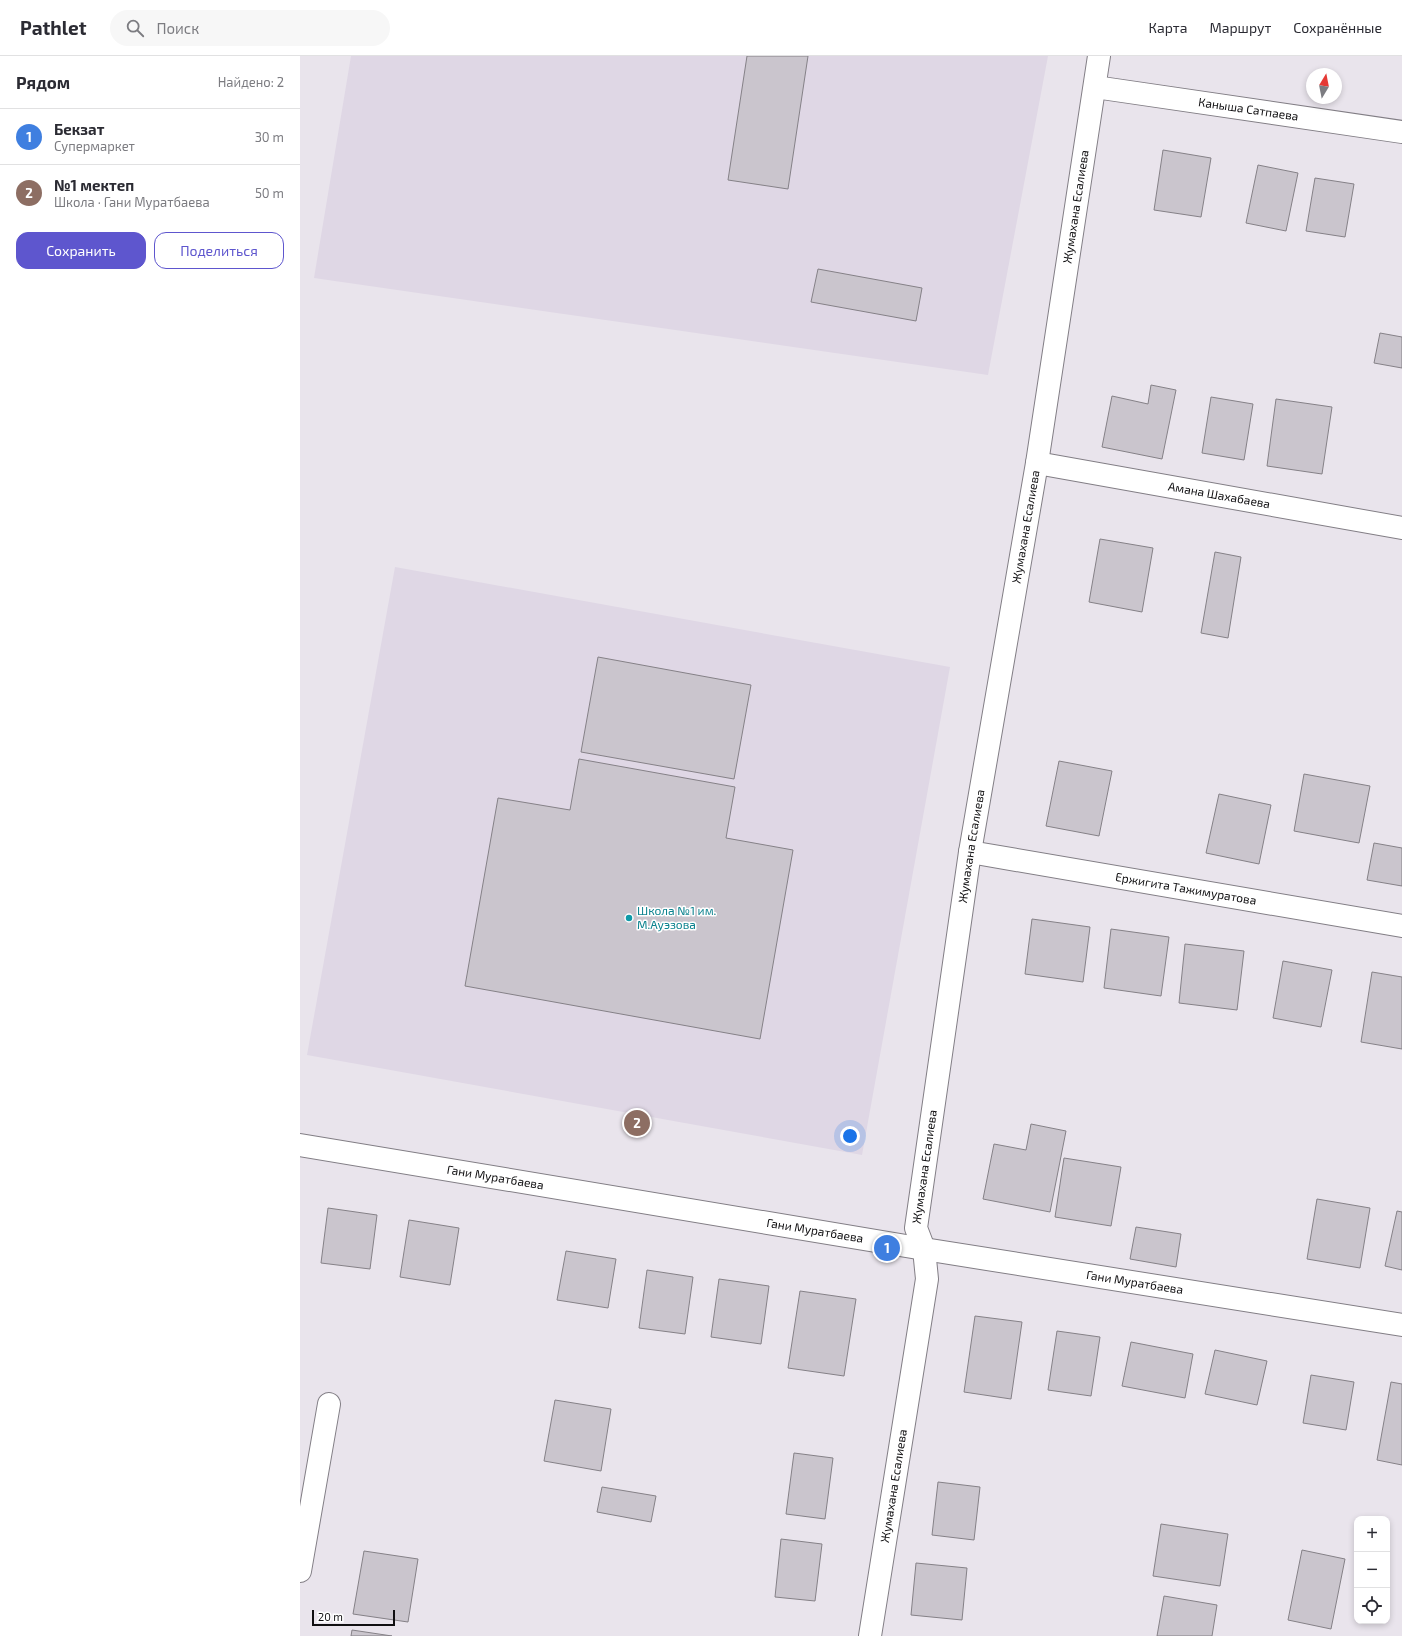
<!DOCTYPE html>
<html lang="ru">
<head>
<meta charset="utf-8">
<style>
  :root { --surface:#fff; --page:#f7f7f7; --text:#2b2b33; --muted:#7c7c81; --line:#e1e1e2; --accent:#5e56ce }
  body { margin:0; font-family:"Exo 2",sans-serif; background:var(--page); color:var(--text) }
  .controls { position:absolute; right:12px; bottom:12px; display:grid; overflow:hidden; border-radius:8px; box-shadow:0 2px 6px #0003 }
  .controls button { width:36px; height:36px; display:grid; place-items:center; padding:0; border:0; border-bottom:1px solid var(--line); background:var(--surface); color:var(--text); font:20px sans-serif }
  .compass { position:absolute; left:1006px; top:12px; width:36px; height:36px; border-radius:50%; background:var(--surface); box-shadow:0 2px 6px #0003; rotate:10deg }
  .scale { position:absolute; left:12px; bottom:10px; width:83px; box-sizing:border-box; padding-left:4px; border:2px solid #100f11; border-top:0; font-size:11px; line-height:14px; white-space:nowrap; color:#100f11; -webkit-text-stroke:3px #fff; paint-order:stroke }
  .you { position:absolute; left:550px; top:1080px; width:14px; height:14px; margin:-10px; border:3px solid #fff; border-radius:50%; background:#1a73e8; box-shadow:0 0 0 6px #1a73e833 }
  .badge { display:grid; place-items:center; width:26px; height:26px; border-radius:50%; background:var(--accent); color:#fff; font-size:13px; font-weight:700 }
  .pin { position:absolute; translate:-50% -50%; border:2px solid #fff; box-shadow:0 1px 4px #0006 }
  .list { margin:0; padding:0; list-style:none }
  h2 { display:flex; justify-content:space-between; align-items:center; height:52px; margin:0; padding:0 16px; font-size:17px }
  h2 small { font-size:13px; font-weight:400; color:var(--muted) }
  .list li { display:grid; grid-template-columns:26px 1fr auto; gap:12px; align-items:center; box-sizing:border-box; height:56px; padding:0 16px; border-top:1px solid var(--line) }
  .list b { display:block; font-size:15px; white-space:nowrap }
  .list p { margin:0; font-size:13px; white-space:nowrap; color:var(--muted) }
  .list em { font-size:13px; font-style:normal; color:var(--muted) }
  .actions { display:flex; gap:8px; padding:12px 16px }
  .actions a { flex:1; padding:9px 0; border:1px solid var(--accent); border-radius:12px; text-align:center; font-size:14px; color:var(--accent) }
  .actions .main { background:var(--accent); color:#fff }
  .icon { flex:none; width:22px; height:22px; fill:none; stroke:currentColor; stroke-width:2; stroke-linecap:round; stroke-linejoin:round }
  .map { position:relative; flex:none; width:1102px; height:1580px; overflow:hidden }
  header { display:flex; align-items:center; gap:24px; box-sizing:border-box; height:56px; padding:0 20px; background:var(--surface); border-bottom:1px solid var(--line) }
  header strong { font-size:19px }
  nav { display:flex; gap:22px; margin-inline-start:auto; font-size:14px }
  .search { width:280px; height:36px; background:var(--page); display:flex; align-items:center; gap:10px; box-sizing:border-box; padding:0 14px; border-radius:22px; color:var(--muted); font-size:15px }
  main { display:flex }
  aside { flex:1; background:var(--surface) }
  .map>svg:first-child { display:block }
</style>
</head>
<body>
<header>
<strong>Pathlet</strong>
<div class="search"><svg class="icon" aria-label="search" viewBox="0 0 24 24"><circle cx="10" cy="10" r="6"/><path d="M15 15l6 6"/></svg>Поиск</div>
<nav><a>Карта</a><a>Маршрут</a><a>Сохранённые</a></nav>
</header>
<main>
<aside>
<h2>Рядом<small>Найдено: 2</small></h2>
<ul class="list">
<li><span class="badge" style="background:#3f7fe0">1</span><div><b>Бекзат</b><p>Супермаркет</p></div><em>30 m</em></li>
<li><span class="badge" style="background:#8d6e63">2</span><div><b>№1 мектеп</b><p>Школа · Гани Муратбаева</p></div><em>50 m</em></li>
</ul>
<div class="actions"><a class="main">Сохранить</a><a>Поделиться</a></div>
</aside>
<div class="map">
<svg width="1102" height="1580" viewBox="0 0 1102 1580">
  <rect width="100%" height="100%" fill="#e9e4ec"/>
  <path fill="#dfd7e5" d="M51 0H748L688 319 14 222Z
    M95 511 650 611 562 1099 7 999Z"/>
  <path fill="#cac5cd" stroke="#858187" d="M447 0H508L488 133 428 124Z
    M863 94 911 102 901 161 854 154Z
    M958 109 998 117 986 175 946 167Z
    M1015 122 1054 128 1045 181 1006 175Z
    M518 213 622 232 616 265 511 246Z
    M1080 277 1102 281V312L1074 307Z
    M851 329 876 334 862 403 802 391 812 340 848 348Z
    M911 341 953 348 944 404 902 397Z
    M976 343 1032 351 1022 418 967 410Z
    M800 483 853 492 842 556 789 546Z
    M915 496 941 501 928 582 901 577Z
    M298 601 451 629 434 723 281 696Z
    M279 703 435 731 426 782 493 794 460 983 165 930 198 742 270 754Z
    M759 705 812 715 799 780 746 770Z
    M1004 718 1070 730 1059 787 994 775Z
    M919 738 971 749 959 808 906 797Z
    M1074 787 1102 792V830L1067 824Z
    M732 863 790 871 783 926 725 918Z
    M811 873 869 881 861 940 804 932Z
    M885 888 944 895 937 954 879 947Z
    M983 905 1032 914 1021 971 973 962Z
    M1072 916 1102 921V993L1061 986Z
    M731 1068 766 1075 750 1156 683 1143 694 1088 726 1094Z
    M764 1102 821 1111 811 1170 755 1161Z
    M1017 1143 1070 1152 1060 1212 1007 1203Z
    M28 1152 77 1159 70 1213 21 1207Z
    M1097 1155 1102 1156V1214L1085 1210Z
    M109 1164 159 1172 150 1229 100 1221Z
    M836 1171 881 1178 876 1211 830 1203Z
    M266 1195 316 1203 308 1252 257 1244Z
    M347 1214 393 1221 385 1278 339 1272Z
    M419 1223 469 1230 461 1288 411 1281Z
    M500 1235 556 1243 544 1320 488 1312Z
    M675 1260 722 1266 711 1343 664 1336Z
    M757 1275 800 1281 791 1340 748 1334Z
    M831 1286 893 1298 885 1342 822 1330Z
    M915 1294 967 1305 957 1349 905 1338Z
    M1011 1319 1054 1326 1046 1374 1003 1367Z
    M1091 1326 1102 1328V1409L1077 1404Z
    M255 1344 311 1353 301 1415 244 1405Z
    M494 1397 533 1402 525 1463 486 1458Z
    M638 1426 680 1431 674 1484 632 1479Z
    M302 1431 356 1440 351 1466 297 1456Z
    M861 1468 928 1478 920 1530 853 1520Z
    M481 1483 522 1488 515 1545 475 1541Z
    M1002 1494 1045 1503 1031 1573 988 1564Z
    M64 1495 118 1503 108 1566 53 1558Z
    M616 1507 667 1512 662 1564 611 1559Z
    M864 1540 917 1549 912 1580H857Z
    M52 1574 92 1580H51Z"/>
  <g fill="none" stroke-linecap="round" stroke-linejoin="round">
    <g stroke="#827e85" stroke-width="24">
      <g id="minor">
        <path id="s1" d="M795 31 1102 76"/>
        <path id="s2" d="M737 407 1102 472"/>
        <path id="s3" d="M670 796 1102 870"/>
        <path id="s4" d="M0 1089 624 1193 1102 1269"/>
        <path d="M0 1515 29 1348"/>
        <path id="s5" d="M570 1580 627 1223 624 1193 616 1172 670 796 737 407 799 0"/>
      </g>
    </g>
    <use href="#minor" stroke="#fff" stroke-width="22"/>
  </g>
  <circle fill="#0f9aa8" stroke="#fff" stroke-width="1.5" cx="329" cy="862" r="4"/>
  <g text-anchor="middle" stroke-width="3" stroke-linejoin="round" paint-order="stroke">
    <g font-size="12" fill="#100f11" stroke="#fff">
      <text dy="4" stroke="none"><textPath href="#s1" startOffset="155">Каныша Сатпаева</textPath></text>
      <text dy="4" stroke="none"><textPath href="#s5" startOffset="1448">Жумахана Есалиева</textPath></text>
      <text dy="4" stroke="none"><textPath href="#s2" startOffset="185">Амана Шахабаева</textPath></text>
      <text dy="4" stroke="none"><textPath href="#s5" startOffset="1124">Жумахана Есалиева</textPath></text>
      <text dy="4" stroke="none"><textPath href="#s5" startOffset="800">Жумахана Есалиева</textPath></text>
      <text dy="4" stroke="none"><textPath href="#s3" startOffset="219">Ержигита Тажимуратова</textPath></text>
      <text dy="4" stroke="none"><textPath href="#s5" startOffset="476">Жумахана Есалиева</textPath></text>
      <text dy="4" stroke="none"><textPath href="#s4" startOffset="198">Гани Муратбаева</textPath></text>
      <text dy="4" stroke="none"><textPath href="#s4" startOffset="522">Гани Муратбаева</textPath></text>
      <text dy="4" stroke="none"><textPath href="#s4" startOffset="846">Гани Муратбаева</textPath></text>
      <text dy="4" stroke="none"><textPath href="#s5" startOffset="152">Жумахана Есалиева</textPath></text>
    </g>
    <g font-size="12" fill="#0d838f" stroke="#fff" text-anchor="start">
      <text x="337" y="859">Школа №1 им.<tspan x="337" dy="14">М.Ауэзова</tspan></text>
    </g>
  </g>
</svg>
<div class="controls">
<button>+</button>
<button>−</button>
<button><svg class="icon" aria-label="locate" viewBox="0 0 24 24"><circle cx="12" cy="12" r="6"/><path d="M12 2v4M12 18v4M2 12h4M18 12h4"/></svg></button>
</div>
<svg class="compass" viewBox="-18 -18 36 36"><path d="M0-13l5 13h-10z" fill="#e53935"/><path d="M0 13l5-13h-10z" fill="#7c7c81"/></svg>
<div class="scale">20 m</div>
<div class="you"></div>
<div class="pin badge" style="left:587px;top:1192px;background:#3f7fe0">1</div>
<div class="pin badge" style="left:337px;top:1067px;background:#8d6e63">2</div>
</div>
</main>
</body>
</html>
